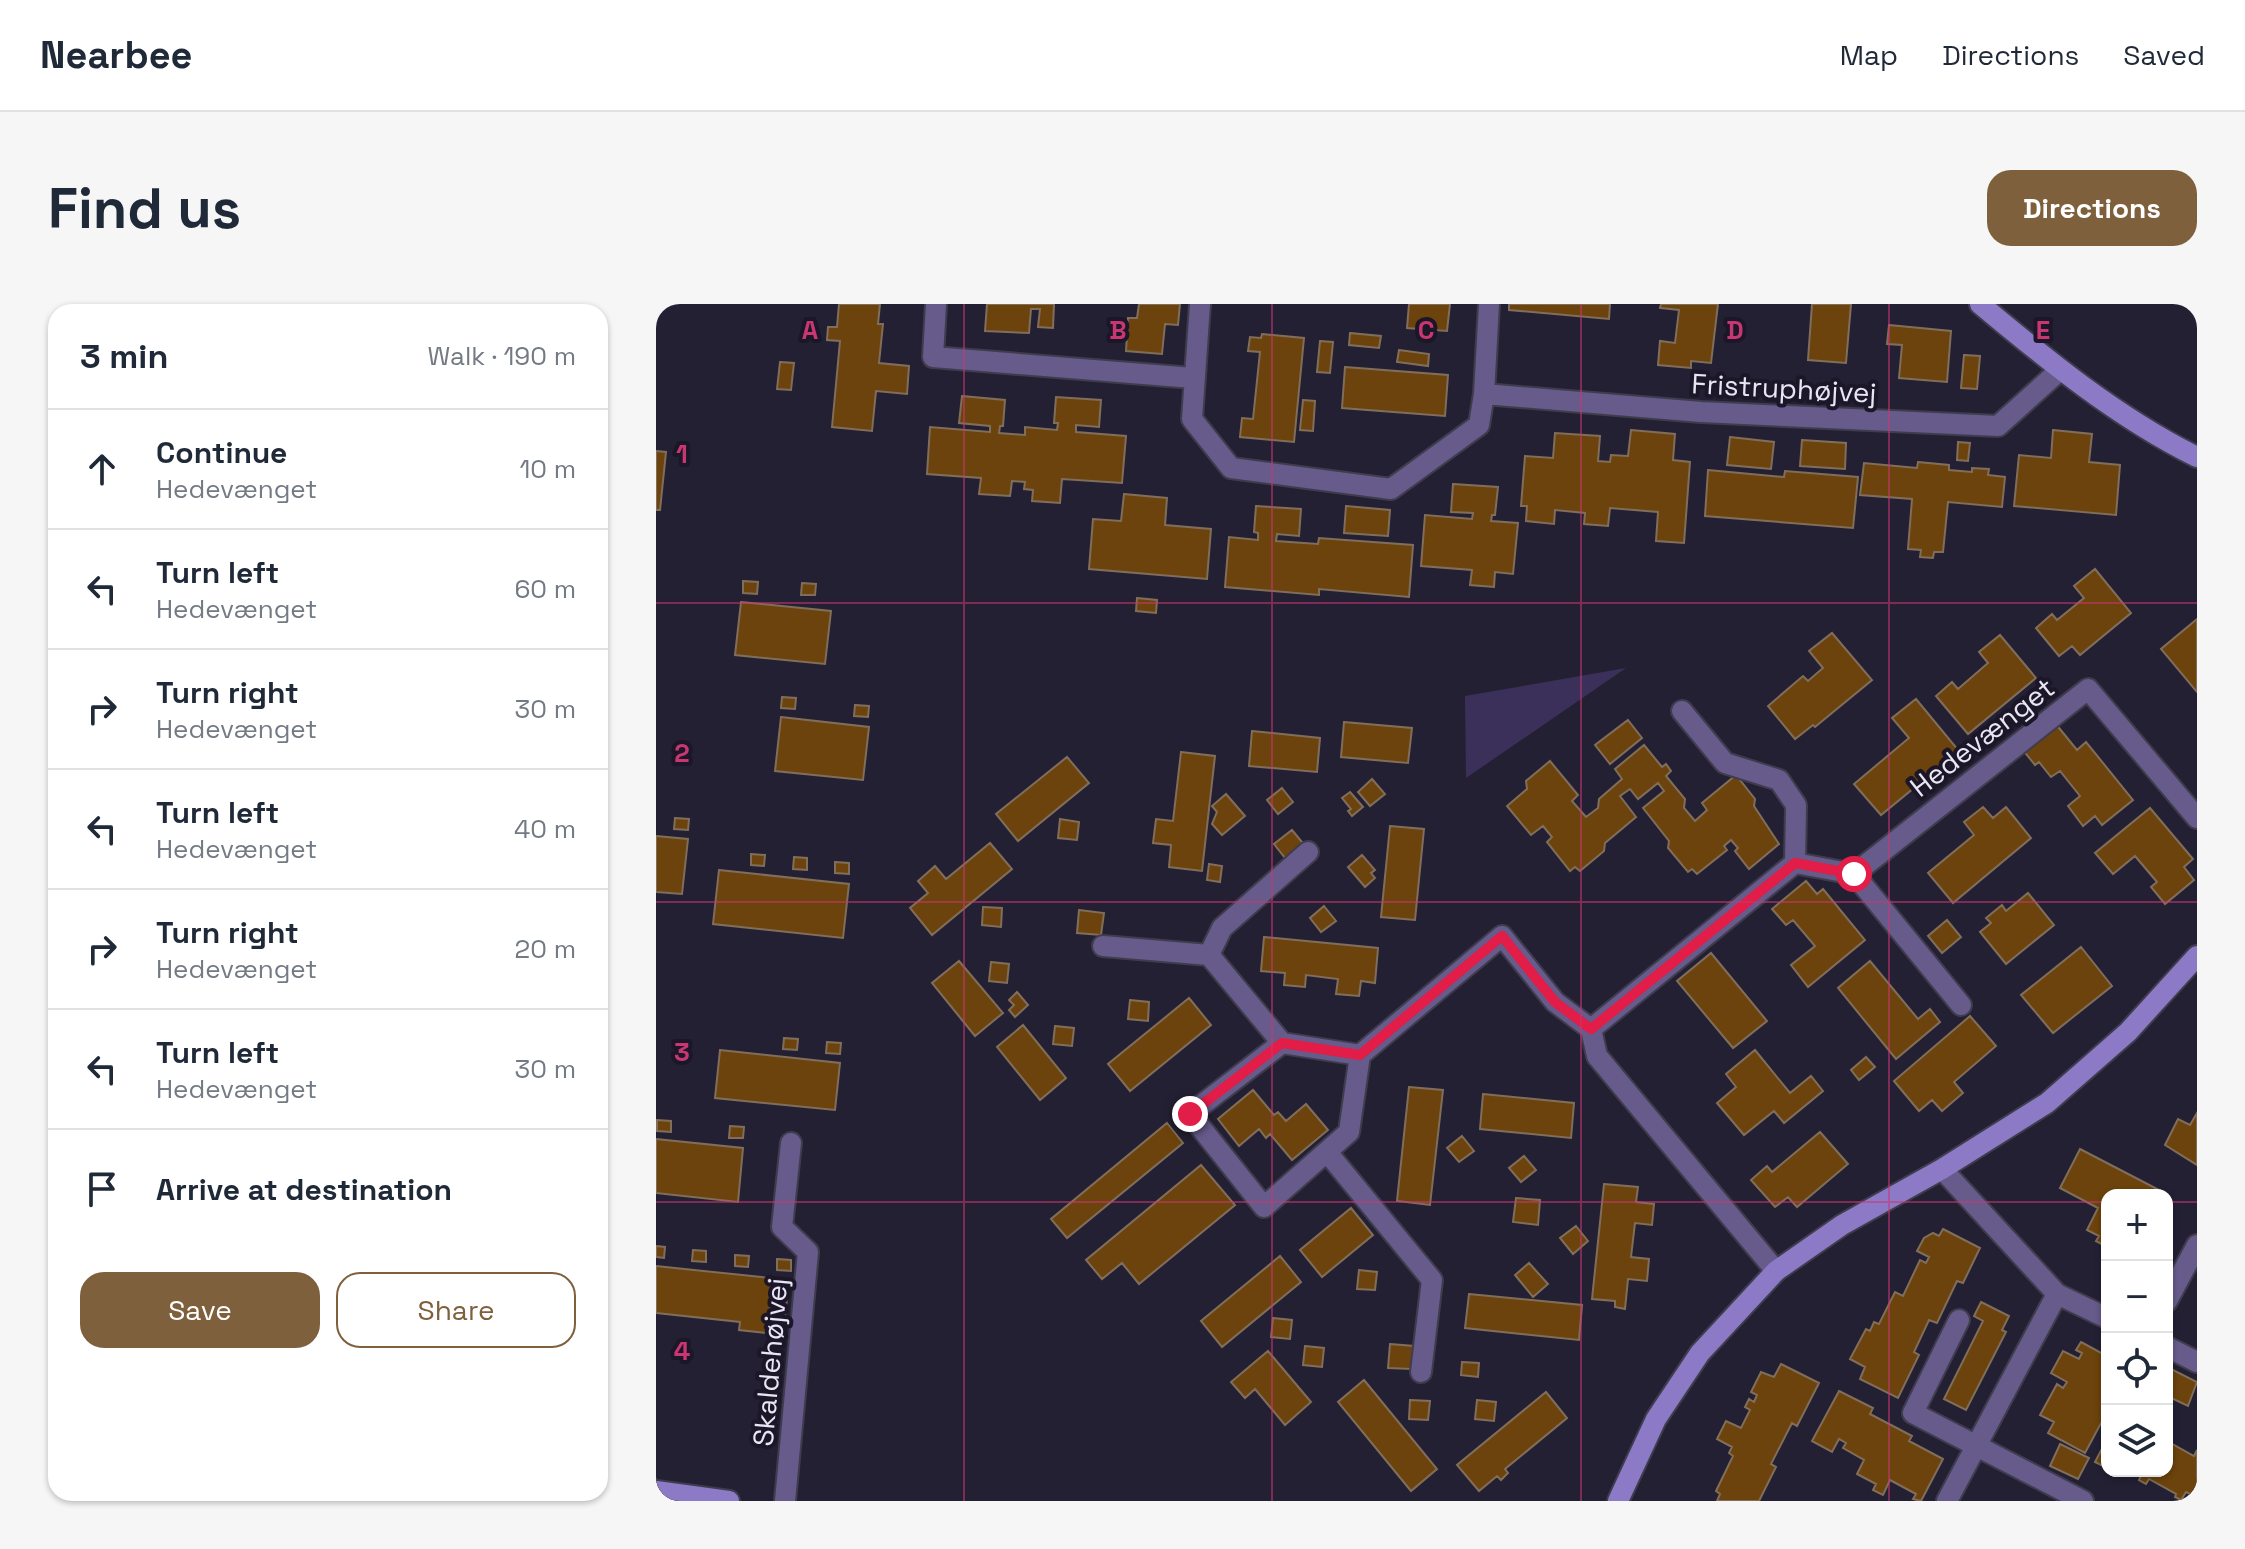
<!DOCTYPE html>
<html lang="en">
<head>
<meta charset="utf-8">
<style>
  :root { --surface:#fff; --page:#f6f6f7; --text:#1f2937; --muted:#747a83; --line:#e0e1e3; --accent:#7e603c }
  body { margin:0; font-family:"Space Grotesk",sans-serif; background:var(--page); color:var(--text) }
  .controls { position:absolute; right:24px; bottom:24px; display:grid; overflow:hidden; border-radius:16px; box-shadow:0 2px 6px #0004 }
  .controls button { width:72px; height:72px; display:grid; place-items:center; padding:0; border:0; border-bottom:2px solid var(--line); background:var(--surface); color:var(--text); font:40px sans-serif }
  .stop { position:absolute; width:24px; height:24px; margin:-18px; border:6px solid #e11d48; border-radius:50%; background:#fff }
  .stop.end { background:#e11d48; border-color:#fff; box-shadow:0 2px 8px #0008 }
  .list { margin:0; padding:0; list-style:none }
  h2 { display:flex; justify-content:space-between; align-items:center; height:104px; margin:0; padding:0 32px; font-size:34px }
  h2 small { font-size:26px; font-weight:400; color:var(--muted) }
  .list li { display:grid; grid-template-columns:52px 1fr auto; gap:24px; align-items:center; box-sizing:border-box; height:120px; padding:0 32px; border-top:2px solid var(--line) }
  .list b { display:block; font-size:30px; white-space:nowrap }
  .list p { margin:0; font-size:26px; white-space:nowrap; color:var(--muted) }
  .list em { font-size:26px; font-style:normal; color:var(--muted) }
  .actions { display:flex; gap:16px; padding:24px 32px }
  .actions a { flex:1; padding:18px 0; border:2px solid var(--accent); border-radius:24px; text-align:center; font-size:28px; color:var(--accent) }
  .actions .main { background:var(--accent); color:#fff }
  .icon { flex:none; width:44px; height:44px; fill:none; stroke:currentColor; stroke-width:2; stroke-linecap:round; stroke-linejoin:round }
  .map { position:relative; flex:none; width:1541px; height:1197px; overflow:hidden; border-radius:24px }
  header { display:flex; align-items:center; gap:48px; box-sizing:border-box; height:112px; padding:0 40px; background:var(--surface); border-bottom:2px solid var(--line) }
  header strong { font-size:38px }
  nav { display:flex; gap:44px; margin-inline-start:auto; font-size:28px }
  .intro { display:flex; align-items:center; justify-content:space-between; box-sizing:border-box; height:192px; padding:0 48px }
  h1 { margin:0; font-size:56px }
  .button { padding:20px 36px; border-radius:24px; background:var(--accent); color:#fff; font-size:28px; font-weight:700 }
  main { display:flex; gap:48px; padding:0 48px }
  aside { flex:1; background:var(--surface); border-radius:24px; box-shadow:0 2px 6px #0004 }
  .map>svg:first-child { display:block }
</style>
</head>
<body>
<header>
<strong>Nearbee</strong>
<nav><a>Map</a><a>Directions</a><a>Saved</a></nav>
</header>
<div class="intro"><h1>Find us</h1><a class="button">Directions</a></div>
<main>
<aside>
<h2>3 min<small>Walk · 190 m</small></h2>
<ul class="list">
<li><svg class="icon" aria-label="ahead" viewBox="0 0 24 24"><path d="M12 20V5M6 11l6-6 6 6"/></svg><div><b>Continue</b><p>Hedevænget</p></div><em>10 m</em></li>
<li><svg class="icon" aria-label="left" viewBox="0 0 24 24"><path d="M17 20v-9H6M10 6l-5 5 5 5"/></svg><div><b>Turn left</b><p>Hedevænget</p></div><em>60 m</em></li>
<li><svg class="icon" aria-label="right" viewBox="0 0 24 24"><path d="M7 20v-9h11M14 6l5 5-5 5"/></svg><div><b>Turn right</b><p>Hedevænget</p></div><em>30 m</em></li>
<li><svg class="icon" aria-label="left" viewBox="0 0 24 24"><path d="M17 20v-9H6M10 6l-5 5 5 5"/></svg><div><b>Turn left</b><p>Hedevænget</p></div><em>40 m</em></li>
<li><svg class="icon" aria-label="right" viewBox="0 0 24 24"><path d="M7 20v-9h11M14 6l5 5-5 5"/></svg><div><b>Turn right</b><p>Hedevænget</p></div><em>20 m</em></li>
<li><svg class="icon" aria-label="left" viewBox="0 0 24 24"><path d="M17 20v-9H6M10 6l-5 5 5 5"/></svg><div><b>Turn left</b><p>Hedevænget</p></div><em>30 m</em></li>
<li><svg class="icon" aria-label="arrive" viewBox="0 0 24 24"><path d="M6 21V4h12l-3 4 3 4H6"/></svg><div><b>Arrive at destination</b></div></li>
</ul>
<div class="actions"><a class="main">Save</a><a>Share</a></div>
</aside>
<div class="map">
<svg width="1541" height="1197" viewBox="0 0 1541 1197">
  <rect width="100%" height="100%" fill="#242033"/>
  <path fill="#3b305a" d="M970 364 810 474 809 392Z"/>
  <path fill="#6c430c" stroke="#806e5b" stroke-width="2" d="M183 0H224L222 20H227L223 59 253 62 251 90 220 87 216 127 176 123 184 37 171 36 172 23H181Z
    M331 0H398L397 24 382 23 384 5H375L373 29 329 27Z
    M483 0H524L522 21 509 20 506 50 470 47 472 14H481Z
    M753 0H794L791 27 751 24Z
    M853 0H954L953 15 853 6Z
    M1005 0H1062L1055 59 1035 57V64L1002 61 1004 37 1019 39 1023 6 1004 4Z
    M1156 0H1195L1190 59 1152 56Z
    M1233 21 1295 27 1291 78 1243 74 1246 41 1231 40Z
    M694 29 725 32 723 44 693 41Z
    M606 30 648 34 638 138 584 133 586 114 597 115 604 48 592 47 594 33 605 34Z
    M664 37 677 38 674 69 661 68Z
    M743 46 773 50 772 62 741 58Z
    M1308 51 1324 52 1321 85 1305 84Z
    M124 58 138 59 135 86 121 85Z
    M689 63 792 71 789 112 686 104Z
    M306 92 349 96 347 122H344L343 129 369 131V123L401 126 402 119H398L400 93 445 96 443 123 420 121V128L470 132 466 179 406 175 404 199 376 197 377 186 368 185 369 178 356 177 354 192 323 190 325 174 271 170 274 123 334 128V122L303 119Z
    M647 96 659 97 657 127 644 126Z
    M975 126 1019 130 1017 156 1034 158 1028 239 1000 237 1002 208 954 204 952 222 928 220 929 209 899 206 898 220 870 217 871 202H865L869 152 897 154 899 129 944 132 942 157 954 158 955 151 972 152Z
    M1397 126 1436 130 1433 158 1464 161 1460 211 1358 202 1363 151 1395 154Z
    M1074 133 1118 138 1115 165 1071 161Z
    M1146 136 1190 139 1189 165 1144 162Z
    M1302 138 1314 139 1312 157 1301 156Z
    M0 147 10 148 4 206H0Z
    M1262 158 1293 161V166L1316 168V164L1333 165 1332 171 1349 173 1346 203 1292 198 1287 248H1278L1277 254 1264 253 1265 246 1252 245 1256 195 1204 191 1208 159 1261 164Z
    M1052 166 1128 173 1129 167 1202 173 1197 224 1049 212Z
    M797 180 842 183 839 211H836L835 217 862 219 857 270 839 268 838 283 814 281 816 266 765 262 769 211 816 215 817 209 795 208Z
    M468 190 511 194 509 221 555 225 551 275 433 265 437 215 465 217Z
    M600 202 645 205 643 232 621 230 620 237 662 240 663 234 757 241 753 293 663 285V291L569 283 573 233 602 236V229L598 228Z
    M690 202 734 206 732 232 688 229Z
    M1439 265 1475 309 1424 351 1416 342 1403 352 1380 324 1396 310 1401 316 1428 294 1418 282Z
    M87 277 102 278 101 290 87 289Z
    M146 279 160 280 159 291H145Z
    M481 294 501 296 500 309 480 307Z
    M85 298 175 307 169 360 79 351Z
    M1541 315V388L1505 345Z
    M1176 329 1216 376 1159 423 1157 421 1139 435 1112 402 1147 372 1152 377 1167 364 1153 347Z
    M1344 331 1380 374 1312 430 1280 392 1296 378 1302 385 1332 359 1323 348Z
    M126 393 140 394 139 405 125 404Z
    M1260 395 1303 447 1225 511 1198 480 1253 434 1236 414Z
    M199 401 213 402 212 413 198 412Z
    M125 413 213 423 207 476 119 467Z
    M972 416 986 434 954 460 939 441Z
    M688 418 756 424 752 459 685 453Z
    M1399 419 1421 446 1430 438 1477 496 1446 521 1439 512 1427 522 1412 502 1424 492 1404 467 1395 473 1383 458 1379 461 1366 445Z
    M596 427 664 434 661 468 593 462Z
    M988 441 1006 463 1010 460 1015 467 1010 472 1029 495 1028 504 1039 517 1051 506 1046 499 1080 471 1099 495 1098 502 1123 540 1093 565 1079 547 1082 544 1075 536 1068 542 1071 546 1041 570 1036 565 1032 568 1012 544 1013 537 987 504 1008 487 1002 479 982 495 974 485 964 492 980 513 949 539 948 547 924 567 919 563 914 567 891 538 896 533 887 522 875 531 851 502 871 485 870 477 894 457 922 491 916 497 930 513 942 504 943 495 966 475 959 465Z
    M525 448 559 452 546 567 513 563 515 541 497 539 500 515 517 517Z
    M411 453 433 479 362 537 340 510Z
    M716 475 729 490 714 502 702 488Z
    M626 484 637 498 622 510 611 496Z
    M694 488 707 503 696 512 692 507 695 505 686 494Z
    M570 490 589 512 566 531 556 520 561 508 556 502Z
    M1327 503 1337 514 1350 503 1375 534 1297 599 1272 569 1318 531 1308 518Z
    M1494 504 1537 555 1528 563 1538 576 1509 600 1495 583 1501 578 1479 552 1457 570 1439 549Z
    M19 514 33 515 32 526 18 525Z
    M404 515 423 518 421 536 402 534Z
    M734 522 768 525 759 616 725 613Z
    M636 526 651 544 633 559 618 540Z
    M0 532 32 535 26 590 0 588Z
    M334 539 356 565 276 631 254 604 272 589 262 577 279 562 290 575Z
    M95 550 109 551 108 562 95 561Z
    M706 551 719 566 715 569 719 574 709 583 692 563Z
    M138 553 151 554V566L137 565Z
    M179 558 193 559V570L179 569Z
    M553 560 566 562 564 578 551 576Z
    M63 566 193 580 187 634 57 620Z
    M1150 577 1161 590 1167 585 1209 636 1152 683 1135 661 1159 642 1137 616 1130 621 1116 605Z
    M1372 589 1398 621 1350 660 1324 628 1335 619 1330 614 1346 601 1350 607Z
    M668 602 680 617 665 628 654 614Z
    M327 603 346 604 345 623 326 621Z
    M423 606 448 609 445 631 421 629Z
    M1291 616 1305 633 1286 649 1272 632Z
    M608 633 722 644 719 679 705 677 703 692 680 690 682 675 650 671 649 683 628 681 629 669 605 667Z
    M1425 643 1456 682 1397 729 1365 691Z
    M1055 649 1111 717 1077 744 1021 677Z
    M303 657 347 709 319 732 276 679Z
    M1214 657 1262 715 1274 705 1284 718 1240 755 1182 684Z
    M335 658 353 660 351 679 333 677Z
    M361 688 372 701 359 713 353 706 358 701 353 696Z
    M533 694 555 721 474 787 452 760Z
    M474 696 493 698 492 717 472 715Z
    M1314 712 1340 742 1298 778 1307 789 1286 807 1276 796 1263 807 1238 777Z
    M367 721 410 774 384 796 341 743Z
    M399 722 418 724 416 742 397 740Z
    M128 734 142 735 141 746 127 745Z
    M171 738 185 739 184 750 170 749Z
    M64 746 184 759 179 806 59 794Z
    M1099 746 1134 789 1155 772 1167 787 1128 819 1118 807 1088 831 1061 799 1080 783 1070 770Z
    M1210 753 1219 763 1203 776 1195 766Z
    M753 783 787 786 774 901 741 897Z
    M597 786 618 811 622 808 630 817 650 800 672 826 636 856 614 830 610 834 603 825 583 842 562 815Z
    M827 790 918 799 915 834 824 825Z
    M1541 809V861L1509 841 1522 815 1534 821Z
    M1 816 15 817V828L1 827Z
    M511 819 527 839 411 934 395 915Z
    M74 822 88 823 87 834H73Z
    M1164 828 1192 860 1141 903 1132 893 1119 903 1095 876 1111 862 1116 868Z
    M806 832 818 847 803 858 791 844Z
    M0 835 87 844 82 898 0 889Z
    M1424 845 1503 886 1500 891H1451V943L1440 937 1443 932 1431 926 1442 904 1404 884Z
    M868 852 880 866 865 878 853 864Z
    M545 861 579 901 483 980 466 959 446 975 430 956Z
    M948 880 982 883 980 898 998 900 996 921 979 919 975 953 993 955 991 977 972 975 969 1005 959 1003V997L936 995Z
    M860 894 884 896 882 921 857 918Z
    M695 904 717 931 666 973 644 946Z
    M920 922 932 937 917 950 904 934Z
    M1287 925 1324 944 1307 979 1301 977 1281 1019 1273 1016 1258 1048 1263 1051 1242 1094 1204 1075 1209 1063 1194 1055 1210 1025 1214 1027 1218 1018 1223 1020 1239 988 1247 992 1264 956 1270 959 1273 953 1261 947 1268 934 1277 929 1283 932Z
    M0 942 9 943 8 954 0 953Z
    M37 946 50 947V958L36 957Z
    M79 951 93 952 92 963 79 962Z
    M624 952 645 978 566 1043 545 1017Z
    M121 955 135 956V967L121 966Z
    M873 959 892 980 877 993 859 971Z
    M0 962 133 976 127 1031 83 1026 84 1018 0 1009Z
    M703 966 721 968 719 986 701 985Z
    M813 990 926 1001 923 1036 809 1024Z
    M1325 998 1353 1012 1346 1026 1350 1028 1310 1106 1288 1095 1327 1017 1318 1012Z
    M617 1014 636 1016 634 1035 615 1033Z
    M1425 1038 1451 1052V1092L1446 1102 1451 1105V1108L1429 1149 1392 1129 1398 1118 1384 1111 1401 1080 1407 1084 1411 1078 1395 1069 1407 1047 1423 1055 1426 1049 1420 1046Z
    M734 1040 758 1042 756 1065 732 1064Z
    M649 1042 668 1044 666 1063 647 1061Z
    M612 1047 655 1098 629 1121 599 1085 589 1094 575 1078Z
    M806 1058 823 1059 822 1073 805 1071Z
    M1125 1060 1163 1079 1141 1122 1136 1119 1115 1160 1120 1163 1103 1197H1061L1064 1190 1060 1187 1077 1152 1073 1149 1076 1143 1061 1135 1070 1117 1085 1124 1094 1106 1089 1103 1093 1095 1098 1098 1101 1091 1095 1088 1105 1068 1118 1073Z
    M1511 1063 1541 1078 1532 1102 1511 1092Z
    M708 1076 781 1165 755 1187 682 1098Z
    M1183 1087 1217 1104 1214 1110 1256 1132 1253 1137 1287 1155 1265 1197 1257 1195 1260 1190 1234 1176 1227 1191 1217 1186 1220 1180 1201 1170 1208 1156 1187 1144 1190 1139 1183 1135 1176 1148 1156 1137Z
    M890 1088 911 1114 849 1165 852 1169 845 1176 841 1172 823 1187 801 1161Z
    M754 1096 774 1097 772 1116 753 1115Z
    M821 1096 840 1098 838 1117 819 1115Z
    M1451 1135V1164L1439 1158Z
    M1511 1137 1538 1152 1541 1146V1193L1530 1188 1525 1196 1519 1193 1520 1190 1493 1175 1490 1180 1483 1176 1487 1167H1511Z
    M1404 1140 1433 1154 1422 1175 1394 1162Z"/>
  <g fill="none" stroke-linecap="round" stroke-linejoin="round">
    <g stroke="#3f3c4e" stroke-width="24">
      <path id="street" d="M280 0 277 53 537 74
        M544 0 536 115 575 164 735 185 823 121 828 90 1045 108 1342 122 1404 66
        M828 90 833 0
        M1139 559 1198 570 1305 701
        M1198 570 1432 385 1541 514
        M447 642 553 651 626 739 704 751 846 632 899 698 935 725 941 752 1120 967
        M553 651 566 624 652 548
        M935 725 1139 559 1140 501 1123 476 1069 459 1026 407
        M626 739 534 810 608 903 693 828 704 751
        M671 848 776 976 765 1068
        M1286 865 1401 990 1291 1197
        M1401 990 1451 1014
        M1511 997 1541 941
        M1303 1016 1257 1109 1427 1197
        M1511 1043 1541 1058
        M129 1197 152 948 126 923 135 839"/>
    </g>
    <g stroke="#3f3c4e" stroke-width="24">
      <path id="secondary" d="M1324 0C1391 56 1462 114 1541 153
        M0 1187 73 1197
        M962 1197 1000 1115 1044 1049 1120 967 1186 921 1286 865 1391 799 1472 728 1541 652"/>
    </g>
    <use href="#street" stroke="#665b8b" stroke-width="20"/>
    <use href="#secondary" stroke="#8c7ac6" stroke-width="20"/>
  </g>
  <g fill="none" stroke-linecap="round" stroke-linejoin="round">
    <path stroke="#e11d48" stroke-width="10" d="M534 810 626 739 704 751 846 632 899 698 935 725 1139 559 1198 570"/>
  </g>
  <path fill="none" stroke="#c83772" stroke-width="2" stroke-opacity="0.55" d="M308 0V1197M616 0V1197M925 0V1197M1233 0V1197M0 299H1541M0 598H1541M0 898H1451M1511 898H1541"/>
  <g text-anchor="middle" stroke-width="8" stroke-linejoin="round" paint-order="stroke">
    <g font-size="28" fill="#e8e6f3" stroke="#1b1729">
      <text transform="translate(1128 84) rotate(3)" y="10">Fristruphøjvej</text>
      <text transform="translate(1326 433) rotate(-38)" y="10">Hedevænget</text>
      <text transform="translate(114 1058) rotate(-85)" y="10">Skaldehøjvej</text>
    </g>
  </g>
  <g font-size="26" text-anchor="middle" font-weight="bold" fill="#c83772" stroke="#1b1729" stroke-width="8" stroke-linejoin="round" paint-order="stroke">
    <text x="154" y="35">A</text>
    <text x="462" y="35">B</text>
    <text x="770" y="35">C</text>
    <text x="1079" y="35">D</text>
    <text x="1387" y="35">E</text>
    <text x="26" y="159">1</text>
    <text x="26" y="458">2</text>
    <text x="26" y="757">3</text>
    <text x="26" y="1056">4</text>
  </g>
</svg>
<div class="controls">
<button>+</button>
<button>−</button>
<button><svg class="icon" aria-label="locate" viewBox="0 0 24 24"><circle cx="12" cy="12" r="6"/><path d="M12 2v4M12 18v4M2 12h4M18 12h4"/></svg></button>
<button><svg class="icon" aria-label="layers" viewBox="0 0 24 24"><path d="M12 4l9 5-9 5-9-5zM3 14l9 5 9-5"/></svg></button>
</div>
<div class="stop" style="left:1198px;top:570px"></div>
<div class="stop end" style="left:534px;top:810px"></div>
</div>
</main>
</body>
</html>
